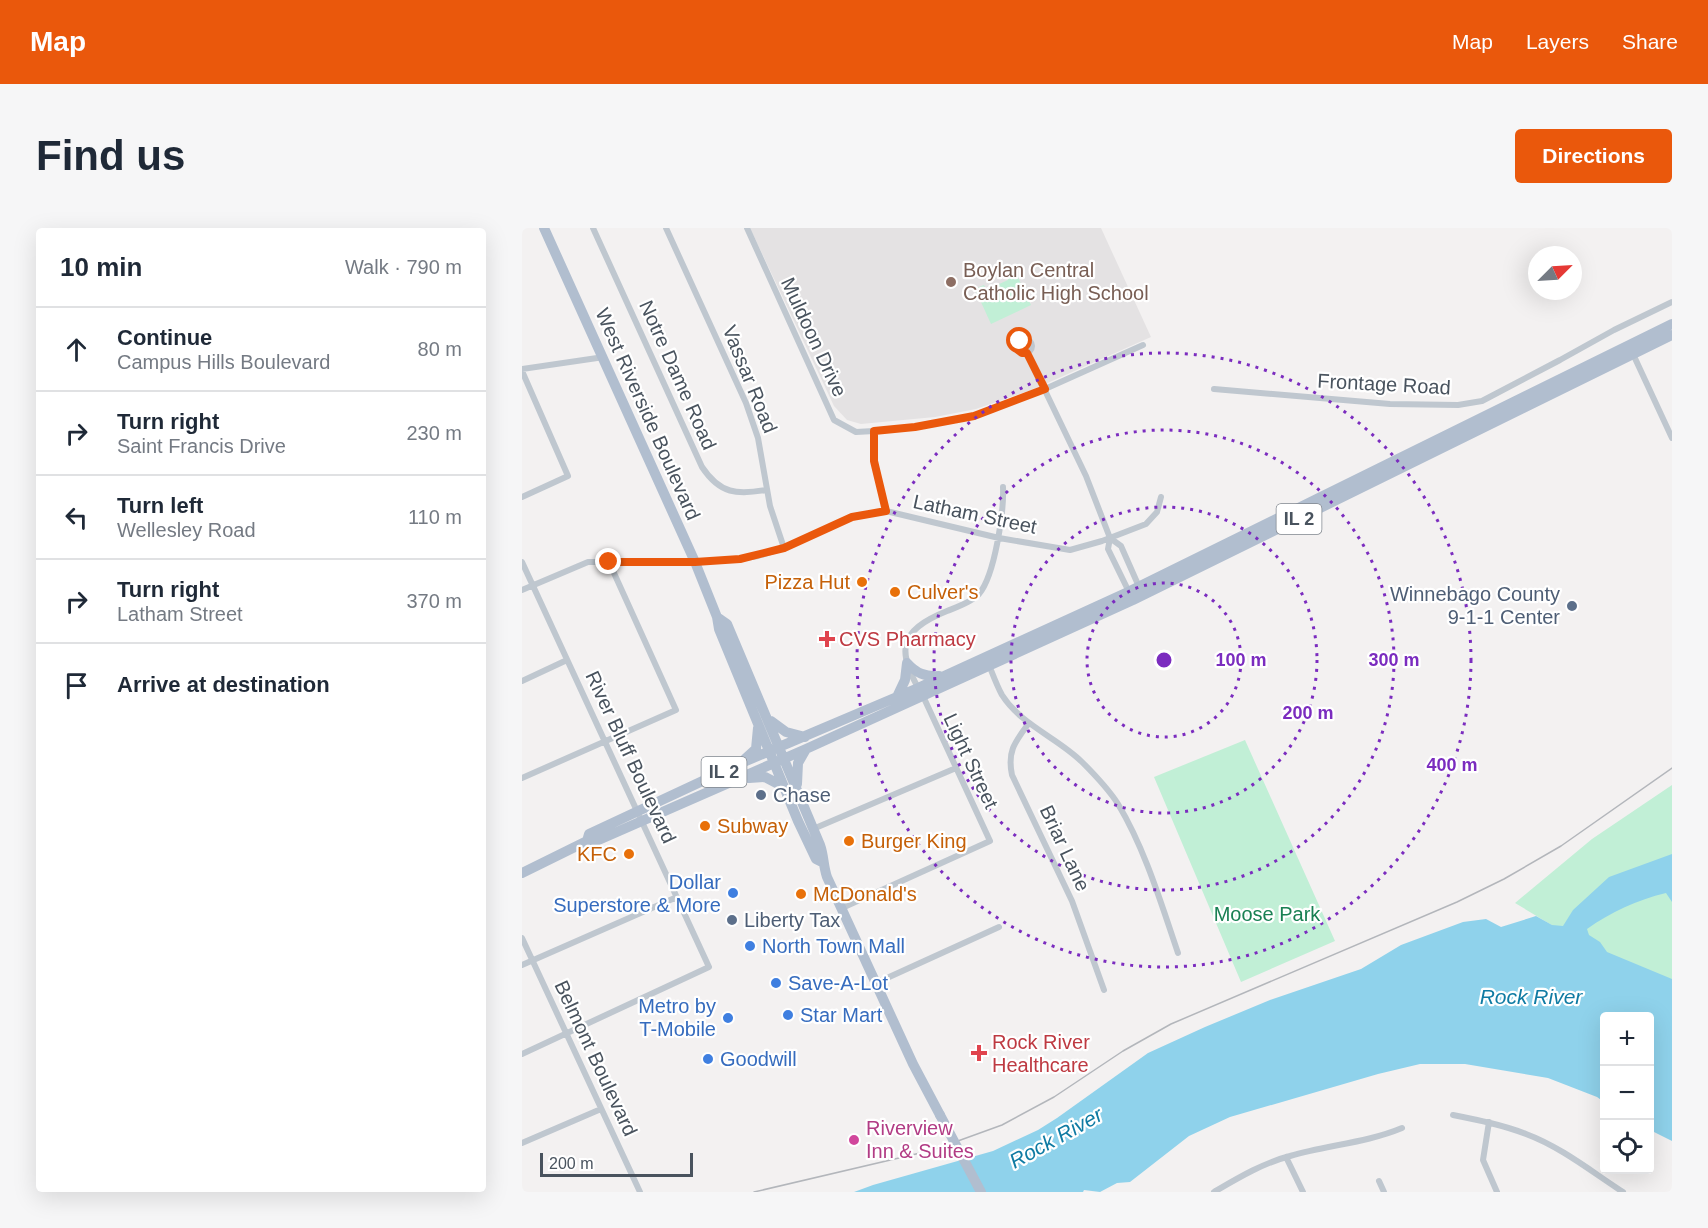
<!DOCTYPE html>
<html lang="en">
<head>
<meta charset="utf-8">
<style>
  :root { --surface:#fff; --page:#f6f6f7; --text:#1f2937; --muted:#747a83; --line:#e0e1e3; --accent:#ea580c }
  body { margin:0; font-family:Helvetica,sans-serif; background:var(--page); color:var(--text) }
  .controls { position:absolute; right:18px; bottom:18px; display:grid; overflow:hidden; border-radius:6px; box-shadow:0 6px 24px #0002 }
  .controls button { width:54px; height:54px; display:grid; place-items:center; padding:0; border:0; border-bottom:2px solid var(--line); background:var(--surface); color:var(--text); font:30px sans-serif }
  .compass { position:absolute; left:1006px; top:18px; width:54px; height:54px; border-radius:50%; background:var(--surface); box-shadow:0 6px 24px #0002; rotate:66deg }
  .scale { position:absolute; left:18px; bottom:15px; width:153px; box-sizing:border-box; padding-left:6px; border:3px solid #49535e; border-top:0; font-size:16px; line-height:21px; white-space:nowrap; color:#49535e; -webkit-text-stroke:4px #fff; paint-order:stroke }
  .stop { position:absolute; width:18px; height:18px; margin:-14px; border:4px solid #ea580c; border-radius:50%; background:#fff }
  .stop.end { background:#ea580c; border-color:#fff; box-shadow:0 2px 6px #0008 }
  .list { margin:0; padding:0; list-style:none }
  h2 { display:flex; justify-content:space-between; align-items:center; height:78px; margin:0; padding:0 24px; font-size:26px }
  h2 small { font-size:20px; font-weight:400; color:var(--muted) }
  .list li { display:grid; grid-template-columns:39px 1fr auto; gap:18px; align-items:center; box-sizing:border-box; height:84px; padding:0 24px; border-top:2px solid var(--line) }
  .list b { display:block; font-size:22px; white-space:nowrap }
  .list p { margin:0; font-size:20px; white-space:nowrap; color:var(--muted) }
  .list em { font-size:20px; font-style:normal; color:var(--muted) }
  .icon { flex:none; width:33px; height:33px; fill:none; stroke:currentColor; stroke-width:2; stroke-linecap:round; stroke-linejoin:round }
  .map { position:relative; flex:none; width:1150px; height:964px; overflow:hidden; border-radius:6px }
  header { display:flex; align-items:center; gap:36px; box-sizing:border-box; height:84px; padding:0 30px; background:var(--accent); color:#fff }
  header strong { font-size:28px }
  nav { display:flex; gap:33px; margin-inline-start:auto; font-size:21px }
  .intro { display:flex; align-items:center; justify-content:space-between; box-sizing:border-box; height:144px; padding:0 36px }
  h1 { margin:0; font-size:42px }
  .button { padding:15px 27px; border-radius:6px; background:var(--accent); color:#fff; font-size:21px; font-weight:700 }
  main { display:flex; gap:36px; padding:0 36px }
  aside { flex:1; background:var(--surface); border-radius:6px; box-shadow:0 6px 24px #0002 }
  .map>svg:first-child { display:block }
</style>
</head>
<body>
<header>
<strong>Map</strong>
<nav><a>Map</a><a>Layers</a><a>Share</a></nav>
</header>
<div class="intro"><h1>Find us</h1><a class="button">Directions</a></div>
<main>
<aside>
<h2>10 min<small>Walk · 790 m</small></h2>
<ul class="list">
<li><svg class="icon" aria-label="ahead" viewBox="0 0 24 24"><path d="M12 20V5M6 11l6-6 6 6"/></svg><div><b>Continue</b><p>Campus Hills Boulevard</p></div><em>80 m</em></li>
<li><svg class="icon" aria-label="right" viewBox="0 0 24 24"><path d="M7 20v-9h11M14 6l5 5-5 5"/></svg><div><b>Turn right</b><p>Saint Francis Drive</p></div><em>230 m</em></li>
<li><svg class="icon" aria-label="left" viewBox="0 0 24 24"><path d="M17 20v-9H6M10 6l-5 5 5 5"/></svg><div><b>Turn left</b><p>Wellesley Road</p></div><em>110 m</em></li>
<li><svg class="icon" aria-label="right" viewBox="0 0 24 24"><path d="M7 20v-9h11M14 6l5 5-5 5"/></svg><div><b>Turn right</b><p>Latham Street</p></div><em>370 m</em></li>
<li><svg class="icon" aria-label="arrive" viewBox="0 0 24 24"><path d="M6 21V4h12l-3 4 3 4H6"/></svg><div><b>Arrive at destination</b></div></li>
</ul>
</aside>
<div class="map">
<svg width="1150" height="964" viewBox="0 0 1150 964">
  <rect width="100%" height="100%" fill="#f3f1f1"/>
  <path fill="#e4e2e3" d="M228 0H579L629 109 512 161 454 181 413 189 339 196 325 192 312 178Z"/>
  <path fill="#c1efd6" d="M493 43 509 77 469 96 453 61 462 57 464 62 486 52 484 47Z
    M723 512 813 713 719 754 632 549Z
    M1150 557V769L993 675 1070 611Z"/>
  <path fill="#8fd2eb" d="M1150 626V674L1144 665C1115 672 1089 684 1065 701L1067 707 1078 714 1085 724 1150 751V913L1128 902V788H1082V874L1075 869 1026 850 943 836H898L856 846 708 889 667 908 608 954 595 955 578 964 562 962 561 964H332L351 957 471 923 516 902 535 890 626 825 683 799 748 772 839 741 879 717 941 694 964 691 979 699 1014 688 1030 697 1041 698 1051 682 1087 649Z"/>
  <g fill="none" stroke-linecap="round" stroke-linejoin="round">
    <path stroke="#bfc7cf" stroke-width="6" d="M71 0 180 239C198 266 215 267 244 262
      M144 0 224 175 236 210 248 278 262 320
      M225 0 312 192 334 204 352 203 393 199 452 188 523 161 621 117
      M496 118a7 7 0 1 1 14 0a7 7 0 1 1-14 0Z
      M505 125 564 248 588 310 586 321 608 366
      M1111 126 1150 210
      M0 141 82 129
      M0 143 46 248 0 269
      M692 161 868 176 936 177 960 173 1038 132 1092 102 1150 74
      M352 203V233L364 283
      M588 310 599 318 618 361
      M0 334 187 739 0 826
      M0 362 66 334H173L217 331 236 328 262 320 330 289 364 283 477 310 548 322 580 313 624 296 635 284 639 269
      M467 437C471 447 475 458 480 467 499 497 536 510 560 534 572 546 587 562 596 576 623 621 639 675 656 725
      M0 453 45 432
      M507 495C493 514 485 523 490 547L550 673 582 762
      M0 550 154 482 87 334
      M291 601 434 540
      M320 680 468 613 401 468C374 424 375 403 425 383 435 379 450 374 457 366 473 347 482 283 481 259
      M0 710 118 964
      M0 737 155 669
      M354 755 477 699
      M931 887C956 892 981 897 1004 906 1039 919 1070 944 1101 964
      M967 894 961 932 975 964
      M0 915 79 881
      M764 929 781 964
      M857 953 862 964
      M692 964C716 950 741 935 768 928 805 917 844 915 880 900"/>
    <path stroke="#b1becf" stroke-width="10" d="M22 0 173 334 195 389 197 401 276 593 294 631 300 634
      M195 389 205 396 298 617C302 628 301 637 305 649L391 836 418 887
      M385 435C394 445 403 449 417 448
      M375 469 383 452 385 435
      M249 493 264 504 283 509
      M223 531 234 521 236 500
      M221 547 227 550 243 549 262 559
      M275 556 276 535 284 521
      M65 613 67 606 217 536 396 460 606 364 1150 96
      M0 645 65 613 72 614 284 521 611 372 1150 107"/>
    <path stroke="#b3b6bb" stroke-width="1.5" d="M232 964 411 922 480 897 532 869 601 823 649 796 935 674 982 651 1039 618 1150 540"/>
    <path stroke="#b1becf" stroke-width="10" d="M418 887 459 964"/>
  </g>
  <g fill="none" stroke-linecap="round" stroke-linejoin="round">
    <path stroke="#ea580c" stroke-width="8" d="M87 334H173L218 331 262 320 330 289 364 283 352 233V203L393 199 452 188 523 161 505 125H500L496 122 498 113"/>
  </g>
  <g fill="none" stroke="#7b2cbf" stroke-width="3" stroke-dasharray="3 6">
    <circle cx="642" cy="432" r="77"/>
    <circle cx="642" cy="432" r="153"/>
    <circle cx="642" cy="432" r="230"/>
    <circle cx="642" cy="432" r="307"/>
  </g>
  <circle fill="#8d6e63" stroke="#fff" stroke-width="2" cx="429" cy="54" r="6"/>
  <g fill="#e8710a" stroke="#fff" stroke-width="2">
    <circle cx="340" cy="354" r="6"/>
    <circle cx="373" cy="364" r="6"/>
    <circle cx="183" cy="598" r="6"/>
    <circle cx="327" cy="613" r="6"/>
    <circle cx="107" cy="626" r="6"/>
    <circle cx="279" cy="666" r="6"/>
  </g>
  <g fill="#5c6f8a" stroke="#fff" stroke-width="2">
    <circle cx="1050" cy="378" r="6"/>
    <circle cx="239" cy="567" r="6"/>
    <circle cx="210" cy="692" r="6"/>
  </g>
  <g fill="#e0444e" stroke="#fff" stroke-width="2">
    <path d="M302 402h6v6h6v6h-6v6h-6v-6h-6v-6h6z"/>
    <path d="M454 816h6v6h6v6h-6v6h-6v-6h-6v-6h6z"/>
  </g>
  <g fill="#3f7fe0" stroke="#fff" stroke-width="2">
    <circle cx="211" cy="665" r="6"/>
    <circle cx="228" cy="718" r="6"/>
    <circle cx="254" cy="755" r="6"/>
    <circle cx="266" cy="787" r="6"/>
    <circle cx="206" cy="790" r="6"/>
    <circle cx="186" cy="831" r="6"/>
  </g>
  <circle fill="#d1479c" stroke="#fff" stroke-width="2" cx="332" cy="912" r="6"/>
  <g text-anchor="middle" stroke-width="4.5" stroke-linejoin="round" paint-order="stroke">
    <g fill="#fff" stroke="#80878e" stroke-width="1.5">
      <rect x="754.5" y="276" width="45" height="30" rx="4.5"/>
      <rect x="179.5" y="529" width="45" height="30" rx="4.5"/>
    </g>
    <g font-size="18" font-weight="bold" fill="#49535e">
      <text x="777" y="297">IL 2</text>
      <text x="202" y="550">IL 2</text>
    </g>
    <g font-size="20" fill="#785e54" stroke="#fff" text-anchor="start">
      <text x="441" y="49">Boylan Central<tspan x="441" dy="23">Catholic High School</tspan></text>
    </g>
    <g font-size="20" fill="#49535e" stroke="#fff">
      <text transform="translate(292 109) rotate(65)" y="7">Muldoon Drive</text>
      <text transform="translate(156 147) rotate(66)" y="7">Notre Dame Road</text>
      <text transform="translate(228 151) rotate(68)" y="7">Vassar Road</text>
      <text transform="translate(862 156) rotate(3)" y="7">Frontage Road</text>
      <text transform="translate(126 186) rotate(66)" y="7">West Riverside Boulevard</text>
      <text transform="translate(453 286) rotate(12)" y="7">Latham Street</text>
      <text transform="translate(109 529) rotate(65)" y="7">River Bluff Boulevard</text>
      <text transform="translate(449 533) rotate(65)" y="7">Light Street</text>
      <text transform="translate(543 620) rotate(65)" y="7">Briar Lane</text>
      <text transform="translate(74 830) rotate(65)" y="7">Belmont Boulevard</text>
    </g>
    <g font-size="20" fill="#c56008" stroke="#fff" text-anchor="start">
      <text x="328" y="361" text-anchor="end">Pizza Hut</text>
      <text x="385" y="371">Culver's</text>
      <text x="195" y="605">Subway</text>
      <text x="339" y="620">Burger King</text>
      <text x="95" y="633" text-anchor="end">KFC</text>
      <text x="291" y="673">McDonald's</text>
    </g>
    <g font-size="20" fill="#4e5e75" stroke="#fff" text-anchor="start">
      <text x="1038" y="373" text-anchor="end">Winnebago County<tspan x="1038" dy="23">9-1-1 Center</tspan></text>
      <text x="251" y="574">Chase</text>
      <text x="222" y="699">Liberty Tax</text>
    </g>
    <g font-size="20" fill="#be3a42" stroke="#fff" text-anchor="start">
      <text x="317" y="418">CVS Pharmacy</text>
      <text x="470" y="821">Rock River<tspan x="470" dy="23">Healthcare</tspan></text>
    </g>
    <g font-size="20" fill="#366cbe" stroke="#fff" text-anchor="start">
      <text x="199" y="661" text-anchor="end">Dollar<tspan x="199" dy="23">Superstore &amp; More</tspan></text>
      <text x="240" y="725">North Town Mall</text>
      <text x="266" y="762">Save-A-Lot</text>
      <text x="194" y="785" text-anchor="end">Metro by<tspan x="194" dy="23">T-Mobile</tspan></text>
      <text x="278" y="794">Star Mart</text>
      <text x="198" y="838">Goodwill</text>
    </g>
    <g font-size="20" fill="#198053" stroke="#fff">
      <text x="745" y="693">Moose Park</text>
    </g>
    <g font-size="20" fill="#b23c85" stroke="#fff" text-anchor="start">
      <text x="344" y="907">Riverview<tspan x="344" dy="23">Inn &amp; Suites</tspan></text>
    </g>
    <g font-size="21" font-style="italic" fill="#0f7ba3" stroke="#fff">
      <text x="1009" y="776">Rock River</text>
      <text transform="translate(534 910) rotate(-29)" y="7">Rock River</text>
    </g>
  </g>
  <circle cx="642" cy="432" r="9" fill="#7b2cbf" stroke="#fff" stroke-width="3"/>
  <g font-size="18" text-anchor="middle" font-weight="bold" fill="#7b2cbf" stroke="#fff" stroke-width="4.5" stroke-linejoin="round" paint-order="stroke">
    <text x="719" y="438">100 m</text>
    <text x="872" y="438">300 m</text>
    <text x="786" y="491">200 m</text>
    <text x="930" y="543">400 m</text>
  </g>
</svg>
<div class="controls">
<button>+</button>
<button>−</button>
<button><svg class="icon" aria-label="locate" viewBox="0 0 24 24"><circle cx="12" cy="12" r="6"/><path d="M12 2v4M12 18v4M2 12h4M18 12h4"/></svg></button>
</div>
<svg class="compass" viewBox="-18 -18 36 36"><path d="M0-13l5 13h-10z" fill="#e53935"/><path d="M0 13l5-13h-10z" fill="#747a83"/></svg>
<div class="scale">200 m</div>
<div class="stop" style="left:498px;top:113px"></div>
<div class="stop end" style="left:87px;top:334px"></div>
</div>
</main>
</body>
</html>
